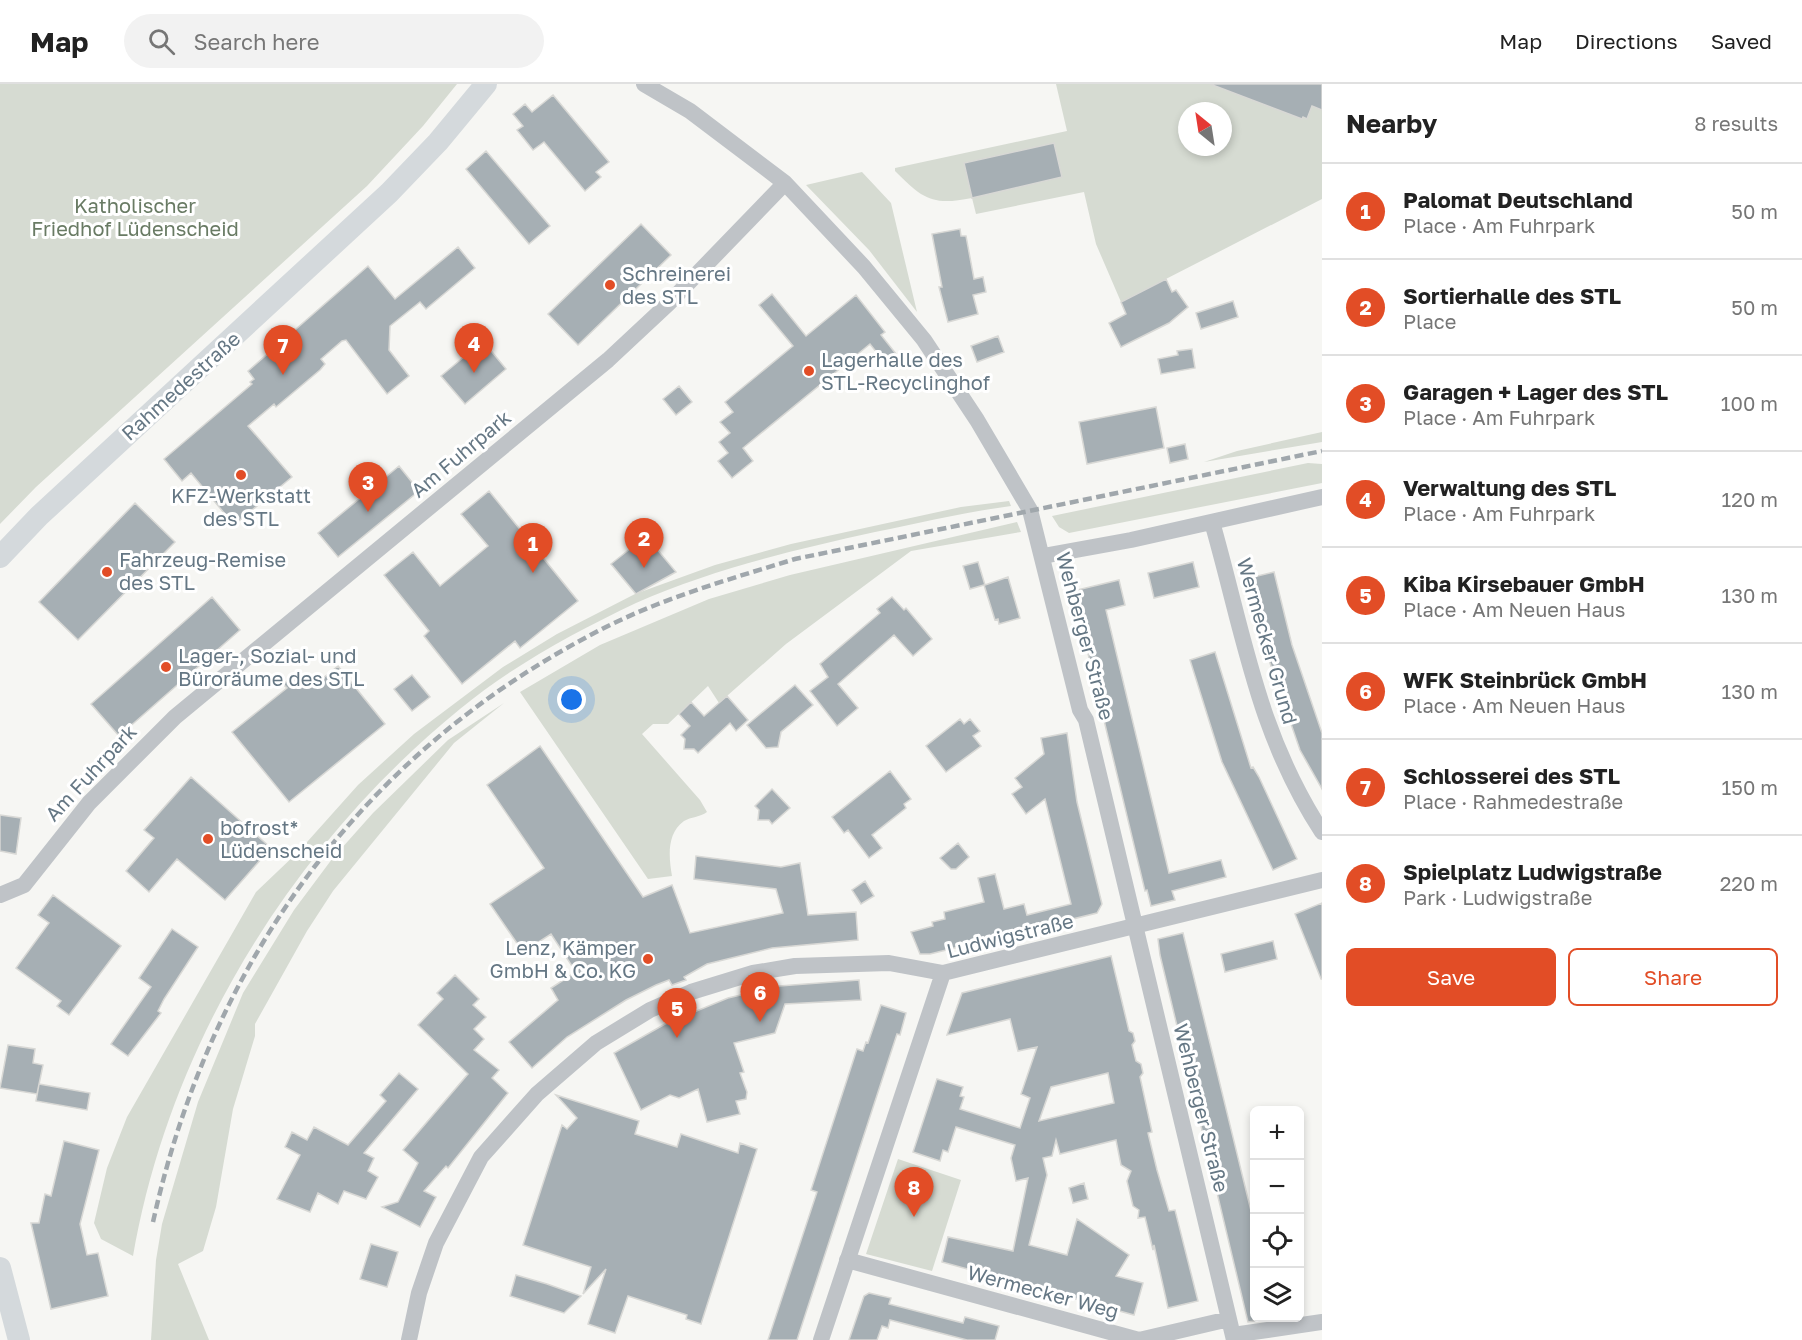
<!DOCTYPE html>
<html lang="en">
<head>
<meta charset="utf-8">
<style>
  :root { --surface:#fff; --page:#f2f2f2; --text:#222; --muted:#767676; --line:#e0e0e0; --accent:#e24d26 }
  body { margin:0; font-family:"Golos Text",sans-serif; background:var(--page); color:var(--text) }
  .controls { position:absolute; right:18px; bottom:18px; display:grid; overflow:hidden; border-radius:9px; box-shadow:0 3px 9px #0003 }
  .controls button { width:54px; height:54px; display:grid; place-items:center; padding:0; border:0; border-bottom:2px solid var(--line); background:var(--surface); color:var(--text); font:30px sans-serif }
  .compass { position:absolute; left:1178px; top:18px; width:54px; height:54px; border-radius:50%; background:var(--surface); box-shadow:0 3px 9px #0003; rotate:330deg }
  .you { position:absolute; left:572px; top:616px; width:21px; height:21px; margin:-15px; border:4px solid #fff; border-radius:50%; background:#1a73e8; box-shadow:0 0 0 9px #1a73e833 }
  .badge { display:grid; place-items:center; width:39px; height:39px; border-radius:50%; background:var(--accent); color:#fff; font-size:20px; font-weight:700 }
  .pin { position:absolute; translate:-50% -50px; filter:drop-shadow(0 2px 3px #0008) }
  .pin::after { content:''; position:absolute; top:32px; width:21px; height:18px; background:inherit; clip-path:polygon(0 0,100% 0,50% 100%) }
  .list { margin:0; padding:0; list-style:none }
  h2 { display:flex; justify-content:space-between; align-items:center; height:78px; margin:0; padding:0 24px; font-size:26px }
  h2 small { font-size:20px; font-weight:400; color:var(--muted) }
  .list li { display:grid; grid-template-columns:39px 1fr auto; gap:18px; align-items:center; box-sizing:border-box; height:96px; padding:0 24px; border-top:2px solid var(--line) }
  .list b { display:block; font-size:22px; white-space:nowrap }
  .list p { margin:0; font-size:20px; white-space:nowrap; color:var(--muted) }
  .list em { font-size:20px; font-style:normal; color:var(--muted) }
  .actions { display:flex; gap:12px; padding:18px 24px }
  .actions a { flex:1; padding:14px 0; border:2px solid var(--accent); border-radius:9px; text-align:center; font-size:21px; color:var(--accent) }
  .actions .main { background:var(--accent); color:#fff }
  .icon { flex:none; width:33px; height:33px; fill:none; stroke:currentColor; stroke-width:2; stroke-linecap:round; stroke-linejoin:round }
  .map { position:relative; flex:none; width:1322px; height:1256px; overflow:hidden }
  header { display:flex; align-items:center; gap:36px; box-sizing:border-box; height:84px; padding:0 30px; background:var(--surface); border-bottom:2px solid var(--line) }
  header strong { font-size:28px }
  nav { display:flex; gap:33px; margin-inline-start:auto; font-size:21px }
  .search { width:420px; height:54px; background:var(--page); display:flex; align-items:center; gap:15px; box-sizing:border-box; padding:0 21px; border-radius:33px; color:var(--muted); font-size:22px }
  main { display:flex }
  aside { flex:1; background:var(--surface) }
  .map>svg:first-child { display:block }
</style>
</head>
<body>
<header>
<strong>Map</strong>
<div class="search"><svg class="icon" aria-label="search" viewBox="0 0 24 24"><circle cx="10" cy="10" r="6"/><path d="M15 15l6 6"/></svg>Search here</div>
<nav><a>Map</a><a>Directions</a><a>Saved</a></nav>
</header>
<main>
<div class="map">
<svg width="1322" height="1256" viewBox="0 0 1322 1256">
  <rect width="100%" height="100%" fill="#f6f6f3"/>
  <path fill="#d6dbd2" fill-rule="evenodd" d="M0 0H457L423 42 367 102 36 403 0 440Z
    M1056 0H1322V115L1121 218 1096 160 1084 108 976 130 972 114C932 122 923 115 895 87V84L1067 47ZM1187 27H1223V63H1187Z
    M862 88 891 119 917 228 869 166 806 101Z
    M1322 348V358L1204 378 1237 367Z
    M1308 379 1322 380V399L1069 449 1059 443 1052 432Z
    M1009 417 1011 422C965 428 920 439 875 448 794 466 713 485 636 519 575 548 512 582 460 625 293 761 170 959 133 1172L101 1155 94 1139 107 1084 127 1033 256 808 299 767 358 701 414 650 503 583 557 550 635 510 715 481 791 460 961 423Z
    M1017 438 1021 448 911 467 786 560 719 619 708 602 668 640H653L642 650 700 716 707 728C700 733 691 733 684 737 666 750 669 774 672 792L648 795 520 608 600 561 709 515 790 491Z
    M504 619 454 659 333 807 307 847 255 940V952L233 1025 216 1123 203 1167 178 1180 209 1256H151L156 1176 162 1140 198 1018 243 909 294 826 332 775 373 729 448 656Z
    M898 1075 961 1096 932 1187 866 1170Z"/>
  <path fill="#a6afb4" stroke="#d8d8d5" stroke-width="1.5" fill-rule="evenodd" d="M1210 0H1322V26L1312 22 1307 35 1303 33 1302 35Z
    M553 11 609 78 596 88 601 93 585 107 544 58 533 66 517 46 523 42 513 30 525 20 532 28Z
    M1054 59 1062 93 972 114 964 79Z
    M486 67 550 142 529 160 466 85Z
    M641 140 671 171 578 261 548 230Z
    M960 145 961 152H966L974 195 983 193 986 208 973 211 978 230 948 238 939 203H942L932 150Z
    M458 163 475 184 426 225 420 218 390 242 389 266 409 292 387 310 346 256 342 257 321 275 325 280 320 286 276 323 274 320 248 342 292 393 234 441 191 389 182 397 164 375 252 300 250 298 254 295 248 287 368 182 395 215Z
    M1166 195 1172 208 1176 206 1188 223 1169 239 1121 263 1109 239 1126 230 1121 218Z
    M772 210 806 252 856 211 885 248 881 251 900 275 889 284 870 260 743 364 753 377 732 394 718 377 728 369 719 358 730 349 720 338 733 328 725 318 793 262 759 221Z
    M1233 217 1238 233 1201 245 1196 229Z
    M998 252 1004 268 977 278 971 262Z
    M483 257 506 285 465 320 441 292Z
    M1192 265 1195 284 1161 290 1158 275 1178 271 1177 267Z
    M679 302 692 318 676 331 663 315Z
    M1156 323 1164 364 1087 380 1079 338Z
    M1185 360 1188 375 1170 379 1167 364Z
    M399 382 419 407 338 473 318 449Z
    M489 407 578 517 520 564 515 557 462 600 424 552 429 547 384 491 413 468 440 502 488 462 461 430Z
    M135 419 175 458 78 556 39 518Z
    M646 452 676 488 636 510 611 480Z
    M978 478 985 501 1008 493 1020 534 999 540 998 535 995 536 984 501 970 505 963 482Z
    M1193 478 1199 503 1154 514 1148 489Z
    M1274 488 1292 561 1322 649V705L1300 666 1270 579 1249 494Z
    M1119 496 1125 521 1106 526 1169 789 1221 776 1226 793 1172 807 1175 816 1151 822 1147 806 1145 807 1073 507Z
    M212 513 240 546 119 652 91 620Z
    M892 513 904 526 906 524 932 555 913 572 894 551 838 600 858 624 837 642 810 607 828 593 820 580 880 529 877 525Z
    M1215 568 1251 684 1253 683 1259 693 1297 775 1273 786 1222 678 1190 576Z
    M338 582 385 640 289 718 232 648 287 604 283 600 299 587 312 603Z
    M412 591 430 613 412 627 394 605Z
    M795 601 813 621 781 648 778 663 766 664 747 641Z
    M727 612 748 636 736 647 730 639 698 669 694 665H684L685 655 681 651 690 642 679 630 691 618 704 632Z
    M960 635 964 640 970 635 980 647 973 652 981 662 946 688 926 662Z
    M1067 649 1077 718 1102 820 1097 829 930 870H920L911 848 933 842 932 838 945 835 944 828 984 818 978 794 995 790 1004 825 1024 820 1027 831 1071 820 1045 715 1026 730 1012 710 1022 703 1015 694 1044 670 1041 654Z
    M540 662 643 813 672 801 690 849 783 829 776 805 694 795 696 772 781 783 800 779 808 831 856 828 858 856 772 864 707 880 684 893 686 896 672 901 669 896 656 901 626 916 567 953 532 984 509 958 558 916 551 904 576 888 551 850 523 868 490 820 544 784 487 701Z
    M890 687 911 715 904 720 906 724 872 751 882 764 869 774 848 746 844 749 832 733Z
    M191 693 271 764 225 816 177 775 149 808 126 787 154 754 144 746Z
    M772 705 790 724 772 740 769 736H758L759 726 755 722Z
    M0 731 21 734 16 770 0 767Z
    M958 759 969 773 956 785H951L940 774Z
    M865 797 874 812 861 820 852 806Z
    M53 811 121 862 69 931 57 922 61 917 16 884 49 839 38 831Z
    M1322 819V895H1321L1295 830Z
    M172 845 198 863 164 915 158 927 161 929 128 972 111 960 151 903 139 894Z
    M1183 849 1254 1139V1237L1248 1238 1160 871 1158 855Z
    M1273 857 1277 875 1225 888 1221 870Z
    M1111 872 1129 947 1133 949 1135 957 1132 961 1136 977 1141 980 1143 989 1140 993 1152 1048 1148 1049 1157 1086 1169 1127 1175 1126 1198 1217 1168 1224 1154 1161 1153 1166 1145 1133 1138 1134 1139 1126 1133 1122 1127 1097 1131 1087 1121 1081 1116 1056 1060 1070 1056 1056 1052 1072 1043 1074 1047 1091 1029 1161 1067 1171 1077 1135 1129 1171 1116 1192 1143 1199 1134 1231 942 1178 948 1153 1013 1167 1028 1094 1016 1097 1011 1074 1015 1061 956 1043 948 1068 943 1066 940 1077 913 1068 937 995 963 1003 960 1012 964 1013 960 1025 1020 1044 1030 1014 1021 1010 1037 963 1018 967 1010 935 947 951 962 909ZM1108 989 1114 1019 1039 1037 1051 1003Z
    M455 891 479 915 473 921 486 933 474 945 484 955 474 966 499 986 492 994 508 1009 448 1084 446 1082 424 1107 436 1113 420 1143 382 1123 398 1118 418 1079 403 1066 468 990 418 941 443 915 437 909Z
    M859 896 861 916 785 920 775 949 734 959 744 988 740 989 747 1008 746 1015 736 1017 740 1030 707 1038 698 1005 679 1014 670 1011 641 1026 614 969 665 940 728 914 779 902Z
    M881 921 906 929 900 951 897 950 797 1256H768L817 1108 811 1106 857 965 863 967 866 958 868 959Z
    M8 961 35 965 33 979 43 981 37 1010 0 1004Z
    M399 989 418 1005 364 1069 374 1074 368 1087 378 1093 366 1115 344 1107 338 1120 318 1109 310 1128 277 1115 300 1071 285 1063 292 1048 307 1056 314 1043 348 1061 386 1017 380 1011Z
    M39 1000 90 1009 87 1026 36 1017Z
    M556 1011 639 1037 635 1050 677 1063 681 1050 738 1069 740 1059 757 1065 701 1240 686 1235 687 1231 628 1212 615 1249 588 1240 606 1185 583 1210 591 1183 523 1161 562 1041 567 1045 577 1034Z
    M64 1057 99 1066 80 1140 87 1171 98 1169 108 1212 51 1225 31 1139H39L45 1110 51 1112Z
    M1084 1099 1088 1115 1073 1119 1069 1104Z
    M371 1160 398 1168 387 1203 360 1195Z
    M516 1191 547 1200 581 1212 564 1229 510 1212Z
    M869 1209 891 1214 889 1220 963 1239 965 1233 999 1242 995 1256H967L890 1236 888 1244 882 1242 877 1256H849L864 1212Z"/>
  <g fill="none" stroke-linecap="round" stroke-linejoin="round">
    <path stroke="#bfc3c7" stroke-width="16" d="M644 0 690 27 785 99 864 183 924 256 977 336 1030 426 1080 626 1086 636 1234 1256
      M1212 438C1244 550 1257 648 1322 748
      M1043 472 1131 456 1322 413
      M0 811 24 801 89 719 175 633 608 276 668 220 785 99
      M847 1176 1139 1256 1229 1235
      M1233 1251 1322 1238
      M409 1256 419 1209 436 1159 481 1073 537 1010 596 959 650 926 691 908 753 889 795 882 889 879 943 889 1322 796
      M821 1256 943 889"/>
    <path stroke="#d4d9dc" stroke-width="22" d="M0 473 39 432 389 109 438 58 486 0
      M0 1184 19 1256"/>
    <path stroke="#a0a7ac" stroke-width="4.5" stroke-dasharray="9 4.5" stroke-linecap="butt" d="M153 1138C211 876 364 665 606 543 666 513 730 495 795 475L1322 367"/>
  </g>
  <g fill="#e24d26" stroke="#fff" stroke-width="2">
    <circle cx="610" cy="201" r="6"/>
    <circle cx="809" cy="287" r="6"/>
    <circle cx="241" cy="391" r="6"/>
    <circle cx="107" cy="488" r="6"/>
    <circle cx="166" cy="583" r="6"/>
    <circle cx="208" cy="755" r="6"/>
    <circle cx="648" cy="875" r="6"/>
  </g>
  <g text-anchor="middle" stroke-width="6" stroke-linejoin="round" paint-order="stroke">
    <g font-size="20" fill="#697b64" stroke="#fff">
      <text x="135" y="129">Katholischer<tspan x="135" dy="23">Friedhof Lüdenscheid</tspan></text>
    </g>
    <g font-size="20" fill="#657784" stroke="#fff" text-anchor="start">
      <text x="622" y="197">Schreinerei<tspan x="622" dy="23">des STL</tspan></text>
      <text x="821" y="283">Lagerhalle des<tspan x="821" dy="23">STL-Recyclinghof</tspan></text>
      <text x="241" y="419" text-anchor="middle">KFZ-Werkstatt<tspan x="241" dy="23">des STL</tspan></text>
      <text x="119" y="483">Fahrzeug-Remise<tspan x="119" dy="23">des STL</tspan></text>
      <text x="178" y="579">Lager-, Sozial- und<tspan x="178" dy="23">Büroräume des STL</tspan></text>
      <text x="220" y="751">bofrost*<tspan x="220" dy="23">Lüdenscheid</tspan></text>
      <text x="636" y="871" text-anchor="end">Lenz, Kämper<tspan x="636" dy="23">GmbH &amp; Co. KG</tspan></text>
    </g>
    <g font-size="20" fill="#657784" stroke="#fff">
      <text transform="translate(181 302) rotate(-42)" y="7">Rahmedestraße</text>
      <text transform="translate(461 370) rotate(-40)" y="7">Am Fuhrpark</text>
      <text transform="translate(1085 552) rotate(75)" y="7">Wehberger Straße</text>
      <text transform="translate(1267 557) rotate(74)" y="7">Wermecker Grund</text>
      <text transform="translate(91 689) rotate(-47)" y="7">Am Fuhrpark</text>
      <text transform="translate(1010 852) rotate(-14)" y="7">Ludwigstraße</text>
      <text transform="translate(1201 1024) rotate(76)" y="7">Wehberger Straße</text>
      <text transform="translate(1043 1208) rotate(15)" y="7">Wermecker Weg</text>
    </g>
  </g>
</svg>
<div class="controls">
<button>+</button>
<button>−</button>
<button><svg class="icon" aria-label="locate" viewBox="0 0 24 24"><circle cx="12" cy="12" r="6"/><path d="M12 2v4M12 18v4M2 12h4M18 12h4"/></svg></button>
<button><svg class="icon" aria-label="layers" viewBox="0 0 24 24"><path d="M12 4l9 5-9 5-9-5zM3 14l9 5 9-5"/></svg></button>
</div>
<svg class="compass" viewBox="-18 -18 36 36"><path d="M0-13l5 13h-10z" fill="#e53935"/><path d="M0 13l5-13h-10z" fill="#767676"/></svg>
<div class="you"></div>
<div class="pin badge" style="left:533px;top:489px">1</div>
<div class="pin badge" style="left:644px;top:484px">2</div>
<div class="pin badge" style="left:368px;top:428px">3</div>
<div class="pin badge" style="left:474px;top:289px">4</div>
<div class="pin badge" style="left:677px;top:954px">5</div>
<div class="pin badge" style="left:760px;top:938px">6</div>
<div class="pin badge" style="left:283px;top:291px">7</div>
<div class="pin badge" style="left:914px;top:1133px">8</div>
</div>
<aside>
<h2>Nearby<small>8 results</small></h2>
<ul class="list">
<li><span class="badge">1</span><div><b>Palomat Deutschland</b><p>Place · Am Fuhrpark</p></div><em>50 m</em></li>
<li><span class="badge">2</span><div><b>Sortierhalle des STL</b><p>Place</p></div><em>50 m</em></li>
<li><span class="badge">3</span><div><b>Garagen + Lager des STL</b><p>Place · Am Fuhrpark</p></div><em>100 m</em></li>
<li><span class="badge">4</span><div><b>Verwaltung des STL</b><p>Place · Am Fuhrpark</p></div><em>120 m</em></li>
<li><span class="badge">5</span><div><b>Kiba Kirsebauer GmbH</b><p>Place · Am Neuen Haus</p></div><em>130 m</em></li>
<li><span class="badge">6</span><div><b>WFK Steinbrück GmbH</b><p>Place · Am Neuen Haus</p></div><em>130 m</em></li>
<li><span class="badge">7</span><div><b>Schlosserei des STL</b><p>Place · Rahmedestraße</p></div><em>150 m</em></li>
<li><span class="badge">8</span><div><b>Spielplatz Ludwigstraße</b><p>Park · Ludwigstraße</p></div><em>220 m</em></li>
</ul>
<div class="actions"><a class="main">Save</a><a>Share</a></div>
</aside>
</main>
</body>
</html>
